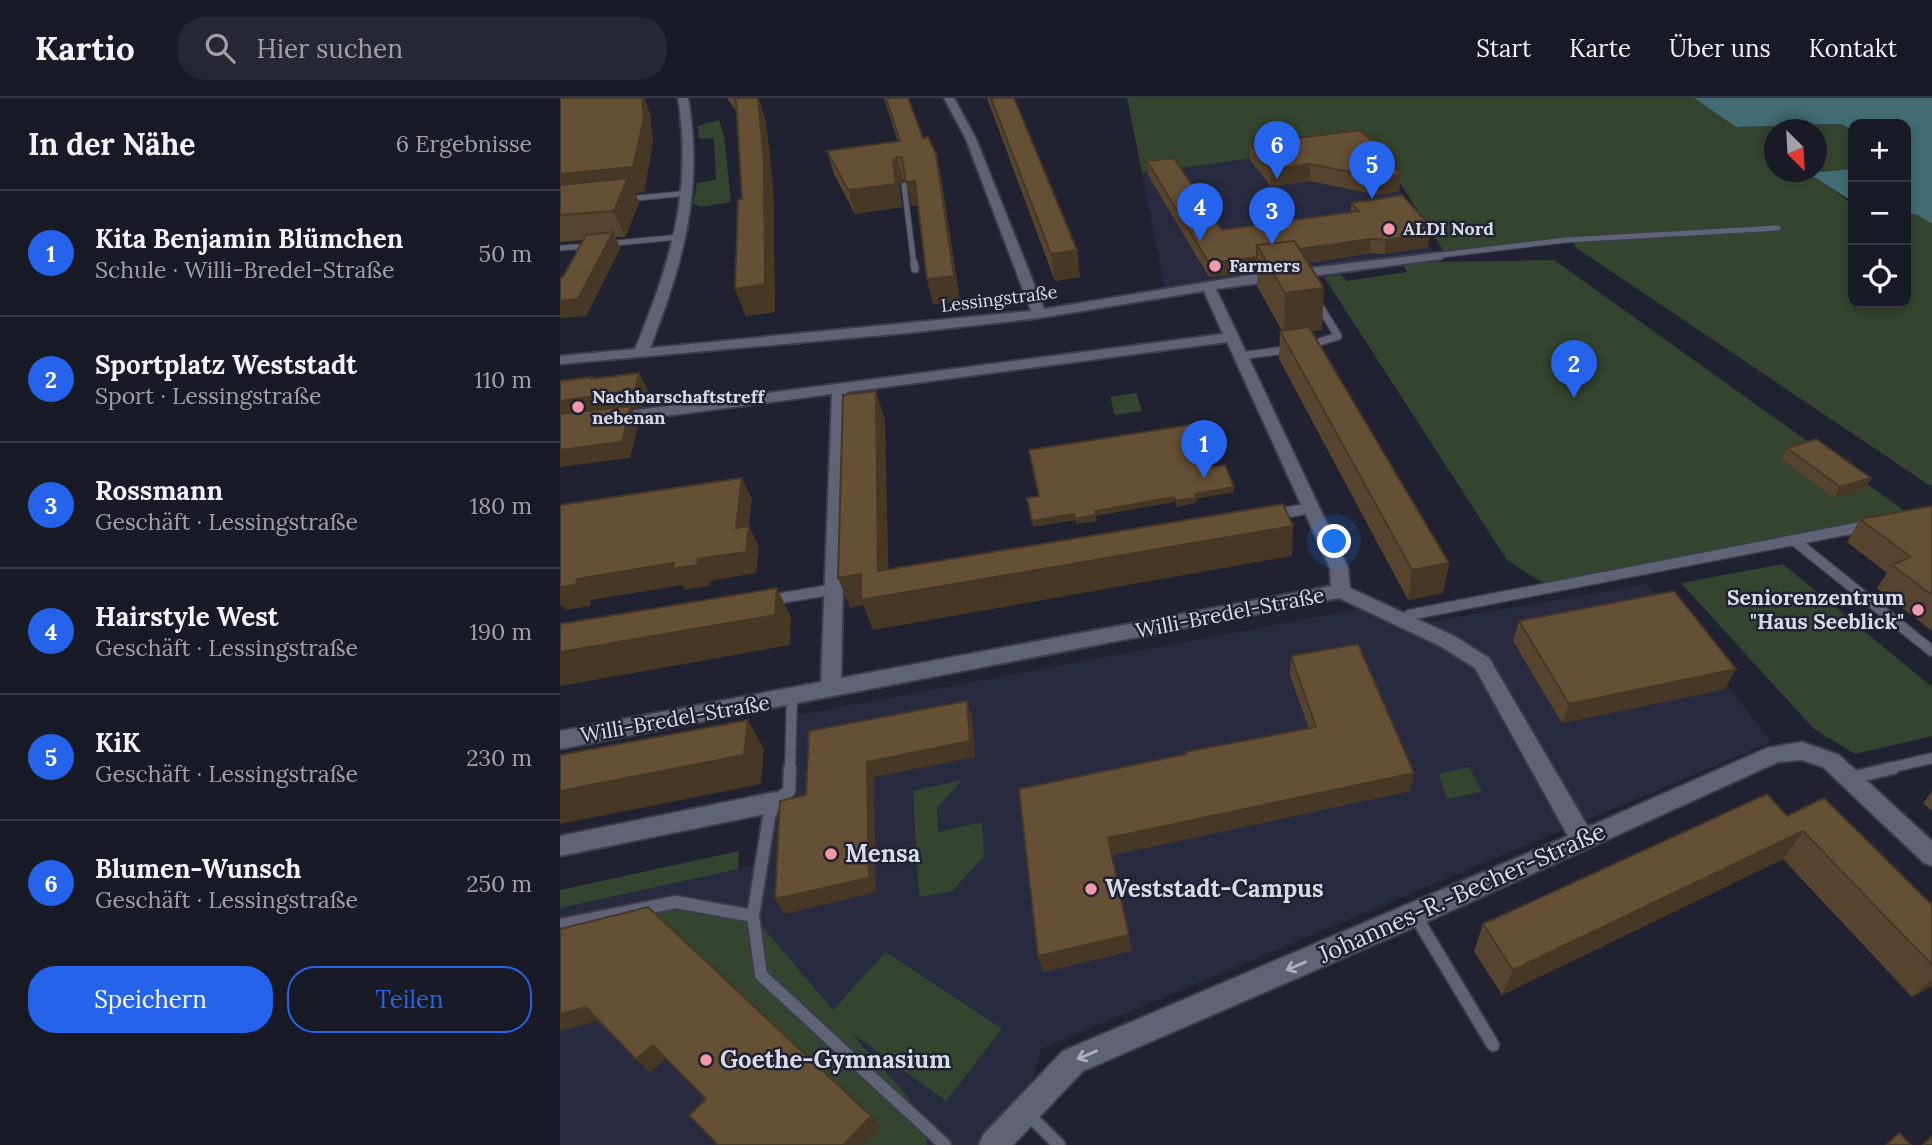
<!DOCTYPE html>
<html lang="de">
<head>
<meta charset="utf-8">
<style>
  :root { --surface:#181a26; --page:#252732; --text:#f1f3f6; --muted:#9fa1a7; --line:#363843; --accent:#2563eb }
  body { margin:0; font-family:Lora,serif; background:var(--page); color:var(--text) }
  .controls { position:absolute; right:21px; top:21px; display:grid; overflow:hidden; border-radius:14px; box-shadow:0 4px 10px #0003 }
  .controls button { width:63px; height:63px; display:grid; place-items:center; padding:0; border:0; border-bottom:2px solid var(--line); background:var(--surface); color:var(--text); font:35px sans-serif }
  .compass { position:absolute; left:1204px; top:21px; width:63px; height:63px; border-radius:50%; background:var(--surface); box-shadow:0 4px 10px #0003; rotate:156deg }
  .you { position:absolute; left:775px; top:444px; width:24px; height:24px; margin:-18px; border:5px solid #fff; border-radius:50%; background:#1a73e8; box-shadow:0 0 0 10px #1a73e833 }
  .badge { display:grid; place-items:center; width:46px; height:46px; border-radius:50%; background:var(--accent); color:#fff; font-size:23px; font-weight:700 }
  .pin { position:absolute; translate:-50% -58px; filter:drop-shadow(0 2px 4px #0008) }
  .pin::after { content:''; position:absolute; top:37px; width:24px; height:21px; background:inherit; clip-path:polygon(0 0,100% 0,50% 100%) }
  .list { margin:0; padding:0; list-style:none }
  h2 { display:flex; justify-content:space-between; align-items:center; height:91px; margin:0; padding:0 28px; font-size:30px }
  h2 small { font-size:23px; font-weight:400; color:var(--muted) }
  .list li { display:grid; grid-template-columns:46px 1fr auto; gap:21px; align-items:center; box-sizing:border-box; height:126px; padding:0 28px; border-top:2px solid var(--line) }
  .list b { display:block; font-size:26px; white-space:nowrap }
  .list p { margin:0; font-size:23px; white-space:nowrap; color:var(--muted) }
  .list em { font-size:23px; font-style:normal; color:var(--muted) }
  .actions { display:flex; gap:14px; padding:21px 28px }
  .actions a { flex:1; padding:16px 0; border:2px solid var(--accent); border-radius:28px; text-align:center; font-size:24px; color:var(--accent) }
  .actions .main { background:var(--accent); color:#fff }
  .icon { flex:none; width:38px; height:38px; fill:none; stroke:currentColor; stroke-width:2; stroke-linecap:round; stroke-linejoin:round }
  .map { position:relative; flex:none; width:1372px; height:1047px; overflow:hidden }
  header { display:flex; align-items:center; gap:42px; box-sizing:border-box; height:98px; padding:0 35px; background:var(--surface); border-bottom:2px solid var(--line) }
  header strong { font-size:33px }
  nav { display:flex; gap:38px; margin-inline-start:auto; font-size:24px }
  .search { width:490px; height:63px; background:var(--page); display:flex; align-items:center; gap:18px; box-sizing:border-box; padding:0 24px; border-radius:28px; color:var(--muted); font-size:26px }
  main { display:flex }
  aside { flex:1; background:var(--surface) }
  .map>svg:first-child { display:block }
</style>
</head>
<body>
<header>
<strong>Kartio</strong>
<div class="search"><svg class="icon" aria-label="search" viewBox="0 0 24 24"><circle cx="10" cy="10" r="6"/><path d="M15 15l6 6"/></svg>Hier suchen</div>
<nav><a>Start</a><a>Karte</a><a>Über uns</a><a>Kontakt</a></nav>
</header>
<main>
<aside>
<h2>In der Nähe<small>6 Ergebnisse</small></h2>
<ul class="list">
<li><span class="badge">1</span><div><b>Kita Benjamin Blümchen</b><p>Schule · Willi-Bredel-Straße</p></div><em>50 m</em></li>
<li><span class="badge">2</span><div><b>Sportplatz Weststadt</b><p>Sport · Lessingstraße</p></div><em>110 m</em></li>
<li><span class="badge">3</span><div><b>Rossmann</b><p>Geschäft · Lessingstraße</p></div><em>180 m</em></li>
<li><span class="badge">4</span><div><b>Hairstyle West</b><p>Geschäft · Lessingstraße</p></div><em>190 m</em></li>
<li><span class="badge">5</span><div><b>KiK</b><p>Geschäft · Lessingstraße</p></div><em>230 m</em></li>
<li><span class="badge">6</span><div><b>Blumen-Wunsch</b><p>Geschäft · Lessingstraße</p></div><em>250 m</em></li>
</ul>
<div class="actions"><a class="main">Speichern</a><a>Teilen</a></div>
</aside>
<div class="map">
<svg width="1372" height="1047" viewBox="0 0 1372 1047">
  <rect width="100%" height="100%" fill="#202232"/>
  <path fill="#282b40" d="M814 44 874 155 738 171 606 195 582 75Z
    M1087 486 1212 644 481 951 464 1012 433 1047H0V810L207 764 209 719 229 693 232 618 810 509 852 527Z"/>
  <path fill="#34442e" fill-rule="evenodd" d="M567 0H1134L1176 29 1282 26 1293 33V71L1250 75 1288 103 1293 104V205H1346V115L1358 117 1372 126V389L1015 149 1010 139 884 154 814 44 582 75ZM1214 32H1256V74H1214Z
    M159 22 164 37 171 104 141 109 133 106 137 85 156 82 154 40 139 41 138 28Z
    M994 162 1349 416 984 486 947 462 764 179 781 177 787 183 847 174 843 167 864 164Z
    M576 295 582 313 555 317 550 299Z
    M1223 466 1372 589V638L1295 656 1254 631 1121 485Z
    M909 669 922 694 887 701 879 676Z
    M402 682 377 710 378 734 422 724 424 758 392 793 359 799 353 693Z
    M179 753 178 771 0 810V792Z
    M116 804 193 818 273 912 326 854 442 931 386 1003 293 936C315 968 368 1006 367 1047H304L0 827Z"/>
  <path fill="#416c73" d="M1134 0H1372V126L1358 117 1346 115V26H1293V33L1282 26 1176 29Z
    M1293 71V104L1248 75Z"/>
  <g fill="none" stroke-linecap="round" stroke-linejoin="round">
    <g stroke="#3c3d4b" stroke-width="7">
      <path id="service-far3" d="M344 87 354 167
        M67 101 129 95
        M46 146 119 139
        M0 150 31 148
        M881 157 1006 142 1218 130"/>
    </g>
    <g stroke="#3c3d4b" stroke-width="10">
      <path id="service-far2" d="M354 165 355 171
        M747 248 778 238 756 202
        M680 258 732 251"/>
    </g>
    <g stroke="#3c3d4b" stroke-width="13">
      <path id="service-far1" d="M717 416 751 410
        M1235 443 1372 553
        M210 502 275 491
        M842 524 849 517 1306 428
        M230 671 232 599
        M1326 671 1372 660"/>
    </g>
    <g stroke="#3c3d4b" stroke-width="16">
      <path id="service" d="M230 670 229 693 215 704 209 719 193 818 201 877 385 1047
        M1291 680 1333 670
        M855 817 933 947
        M0 827 116 804 193 818
        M467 1015 499 1047"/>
    </g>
    <g stroke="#3c3d4b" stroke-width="4">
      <path id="minor" d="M118 0H128C144 91 123 166 90 250L471 213 406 41 384 0H394L416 41 484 211 690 177 885 154 887 157 881 161 656 191 788 470 790 490 896 539 929 560 1028 729 1207 650 1242 644 1279 657 1372 743V768L1364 765 1263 669 1242 662 1218 664 864 825 523 973 453 1047H419L423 1037 503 953 1008 738 915 570 882 549 779 500 0 651V633L261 584 272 296 0 332V322L663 236 644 193 479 220 347 235 0 266V258L75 251C110 167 133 92 118 0ZM667 244 770 470 771 488 281 580 287 294Z
        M215 694 223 697 226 704 223 711 215 714 0 758V738Z"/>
    </g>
    <use href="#service-far3" stroke="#606376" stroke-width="5"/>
    <use href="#service-far2" stroke="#606376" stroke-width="7"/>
    <use href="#service-far1" stroke="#606376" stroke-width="10"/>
    <use href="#service" stroke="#606376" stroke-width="12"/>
    <use href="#minor" fill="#606376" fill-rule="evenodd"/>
  </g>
  <path fill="#57442e" d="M0 0H84L90 16 93 43 84 94 75 95 79 105 65 139H55L60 150 26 218 3 179 23 142 0 144Z
    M167 0H198L206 24 213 89 215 214 186 218 175 191 182 101 177 15Z
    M324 0H348L363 40 376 56 381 79 400 203 373 206 367 181 358 107 352 108 346 83 343 82 339 86 342 109 295 116 274 76 267 53 338 44Z
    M427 0H454L517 152 520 179 495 183Z
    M690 46 837 66 836 71 841 76 839 93 818 97 750 83 711 88 690 62Z
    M587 63 662 132 791 114V105L866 124 865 130 868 149 825 156 810 155 748 165 762 232 751 233 889 465 883 495 848 502 719 261 720 233H722L697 188V174L649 179 588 77Z
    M1227 350 1311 380 1305 391 1274 400 1222 361Z
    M1372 408V533L1317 490 1327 475 1287 444 1300 421Z
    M959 523 1165 591 1002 625 953 543Z
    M731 558 850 693 552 757 572 853 483 874 459 691 749 631 730 577Z
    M1372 693V713L1363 705Z
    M1227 718 1372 807V888L1352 899 1223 761 942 897 914 853 923 826Z"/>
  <path fill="#473725" d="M82 0H84L90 16 93 43 84 94 75 95 79 105 65 139 54 113 0 103V76Z
    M198 0 206 24 213 89 215 214 186 218 175 191Z
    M376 56 381 79 400 203 373 206 367 181Z
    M337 59 343 82 339 86 342 109 295 116 288 92Z
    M750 66V83L711 88 712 72Z
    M837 66 836 77 841 76 839 93 818 97 820 80 831 67Z
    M355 83 361 107 352 108 346 84Z
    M866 124 864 136 870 135 868 149 825 156 826 142 860 125Z
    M53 134 60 150 26 218 0 220V203Z
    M811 141 810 155 724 168V154Z
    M517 152 520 179 495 183 491 156Z
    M697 159V174L649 179V165Z
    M764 190 762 232 724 237 725 195Z
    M79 275 88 292 83 309 72 310 79 324 70 360 0 369V303L31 281 32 279 41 296Z
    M316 293 325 322 329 498 733 428 732 458 313 532 303 507 290 510 278 480 318 473Z
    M182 380 192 401 186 451 176 430Z
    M1311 380 1305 391 1274 400 1280 389Z
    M674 389V394L636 401V405L616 409V403L635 396Z
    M614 399V404L536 418 537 423 516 426 515 421 535 413Z
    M514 416 515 422 473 429 472 423Z
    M189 428 199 449 196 475 149 483V488L124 492 122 487 31 502 30 508 5 512 2 507 0 508V489L17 481 138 461Z
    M889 465 883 495 848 502 852 472Z
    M217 490 231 519 230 547 0 588V554Z
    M1176 571 1165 591 1002 625 1009 606Z
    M407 603 412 618 415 659 314 679 316 794 225 816 215 801 307 664Z
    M188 622 204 651 201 686 0 726V693Z
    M854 675 850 693 551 757 548 740Z
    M1243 733 1223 761 942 897 953 872Z
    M569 837 572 853 483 874 478 858Z
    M1372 881V888L1352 899Z
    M26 909 41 922 0 933V916Z
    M93 947 107 960 90 974 76 961Z
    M311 1018 320 1029 304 1047H284Z"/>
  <path fill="#654f35" stroke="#473725" stroke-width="2" d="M0 0H82L84 20 73 69 0 76Z
    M174 0H198L204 65 205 186 175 191 178 102 182 101 176 3Z
    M326 0H348L363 40 368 39 376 56 394 178 367 181 355 83 346 84 342 60 337 59 333 62 336 86 288 92 267 53 340 43Z
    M431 0H454L517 152 491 156Z
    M800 32 837 66 831 67 841 76 820 80 750 66 712 72 690 46Z
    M614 60 662 132 799 113 791 105 842 97 863 120 866 124 860 125 870 135 826 142 811 141 740 151 734 143 697 147V159L649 165 587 63Z
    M68 80 54 113 0 117V87Z
    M53 134 18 201 0 203V180L3 179 26 137Z
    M734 143 764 190 725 195 697 147Z
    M749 229 889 465 852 472 720 233Z
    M79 275 75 292 0 303V283L32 279 31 281Z
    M316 293 318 473 723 406 733 428 301 502V476L278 480 283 297Z
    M71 308 62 344 0 352V316Z
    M635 326 653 369 665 367 674 389 635 396 636 400 616 403 614 399 535 413 536 417 515 421 514 416 472 423 467 400 479 398 469 352Z
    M1256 341 1311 380 1280 389 1227 350Z
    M182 380 176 430 189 428 186 454 138 461 137 467 113 471 114 465 17 481 16 487 0 489V407Z
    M1372 408V497L1332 467 1351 459 1300 421Z
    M217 490 215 517 0 554V526Z
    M1114 493 1176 571 1009 606 959 523Z
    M798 546 854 675 548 740 569 837 478 858 459 691 626 656 625 654 756 629 731 558Z
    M407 603 410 643 307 664 309 780 215 801 220 703 246 697 249 633Z
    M188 622 184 657 0 693V657Z
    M1207 696 1227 718 1264 700 1372 807V867L1243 733 953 872 923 826Z
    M88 809 311 1018 284 1047H158L129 1017 146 1001 93 947 76 961 26 909 0 916V831Z
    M1339 1035 1351 1047H1326Z
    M1372 1038V1047H1363Z"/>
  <defs><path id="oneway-shaft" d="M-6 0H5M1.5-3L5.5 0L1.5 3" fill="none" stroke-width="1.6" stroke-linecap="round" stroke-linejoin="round" transform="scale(1.75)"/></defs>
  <g stroke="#afb1bf">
    <use href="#oneway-shaft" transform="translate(736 868) rotate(157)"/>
    <use href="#oneway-shaft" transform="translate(527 957) rotate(157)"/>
  </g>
  <g fill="#f39aaa" stroke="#202232" stroke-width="2.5">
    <circle cx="829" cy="131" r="7"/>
    <circle cx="655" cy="168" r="7"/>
    <circle cx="18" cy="309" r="7"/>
    <circle cx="1358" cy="512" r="7"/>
    <circle cx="271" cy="756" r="7"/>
    <circle cx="531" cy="791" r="7"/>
    <circle cx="146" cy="962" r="7"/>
  </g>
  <g text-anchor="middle" stroke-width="5" stroke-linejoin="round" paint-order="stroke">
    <g font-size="18" font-weight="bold" fill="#d9dbe6" stroke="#202232" text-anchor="start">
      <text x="843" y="137">ALDI Nord</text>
      <text x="669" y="174">Farmers</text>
      <text x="32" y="305">Nachbarschaftstreff<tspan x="32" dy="21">nebenan</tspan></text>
    </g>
    <g font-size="18" fill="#d9dbe6" stroke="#202232">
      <text transform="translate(439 201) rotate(-7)" y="6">Lessingstraße</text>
    </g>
    <g font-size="21" font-weight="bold" fill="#d9dbe6" stroke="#202232" text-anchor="end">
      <text x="1344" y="507">Seniorenzentrum<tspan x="1344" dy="24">"Haus Seeblick"</tspan></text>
    </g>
    <g font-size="21" fill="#d9dbe6" stroke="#202232">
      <text transform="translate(670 515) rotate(-11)" y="7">Willi-Bredel-Straße</text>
      <text transform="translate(115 621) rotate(-10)" y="7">Willi-Bredel-Straße</text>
    </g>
    <g font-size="24" font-weight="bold" fill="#d9dbe6" stroke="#202232" text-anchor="start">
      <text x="285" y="764">Mensa</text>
      <text x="545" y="799">Weststadt-Campus</text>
      <text x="160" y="970">Goethe-Gymnasium</text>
    </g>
    <g font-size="24" fill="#d9dbe6" stroke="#202232">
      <text transform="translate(902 795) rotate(-24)" y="8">Johannes-R.-Becher-Straße</text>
    </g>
  </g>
</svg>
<div class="controls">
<button>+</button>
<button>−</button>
<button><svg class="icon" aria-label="locate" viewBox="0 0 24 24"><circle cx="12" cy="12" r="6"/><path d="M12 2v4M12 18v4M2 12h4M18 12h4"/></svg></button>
</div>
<svg class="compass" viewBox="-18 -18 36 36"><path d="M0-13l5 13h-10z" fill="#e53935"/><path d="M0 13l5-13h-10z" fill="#9fa1a7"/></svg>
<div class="you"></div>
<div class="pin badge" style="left:644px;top:380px">1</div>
<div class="pin badge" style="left:1014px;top:300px">2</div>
<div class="pin badge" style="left:712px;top:147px">3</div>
<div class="pin badge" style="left:640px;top:143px">4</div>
<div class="pin badge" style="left:812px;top:101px">5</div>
<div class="pin badge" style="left:717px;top:81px">6</div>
</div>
</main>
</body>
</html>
